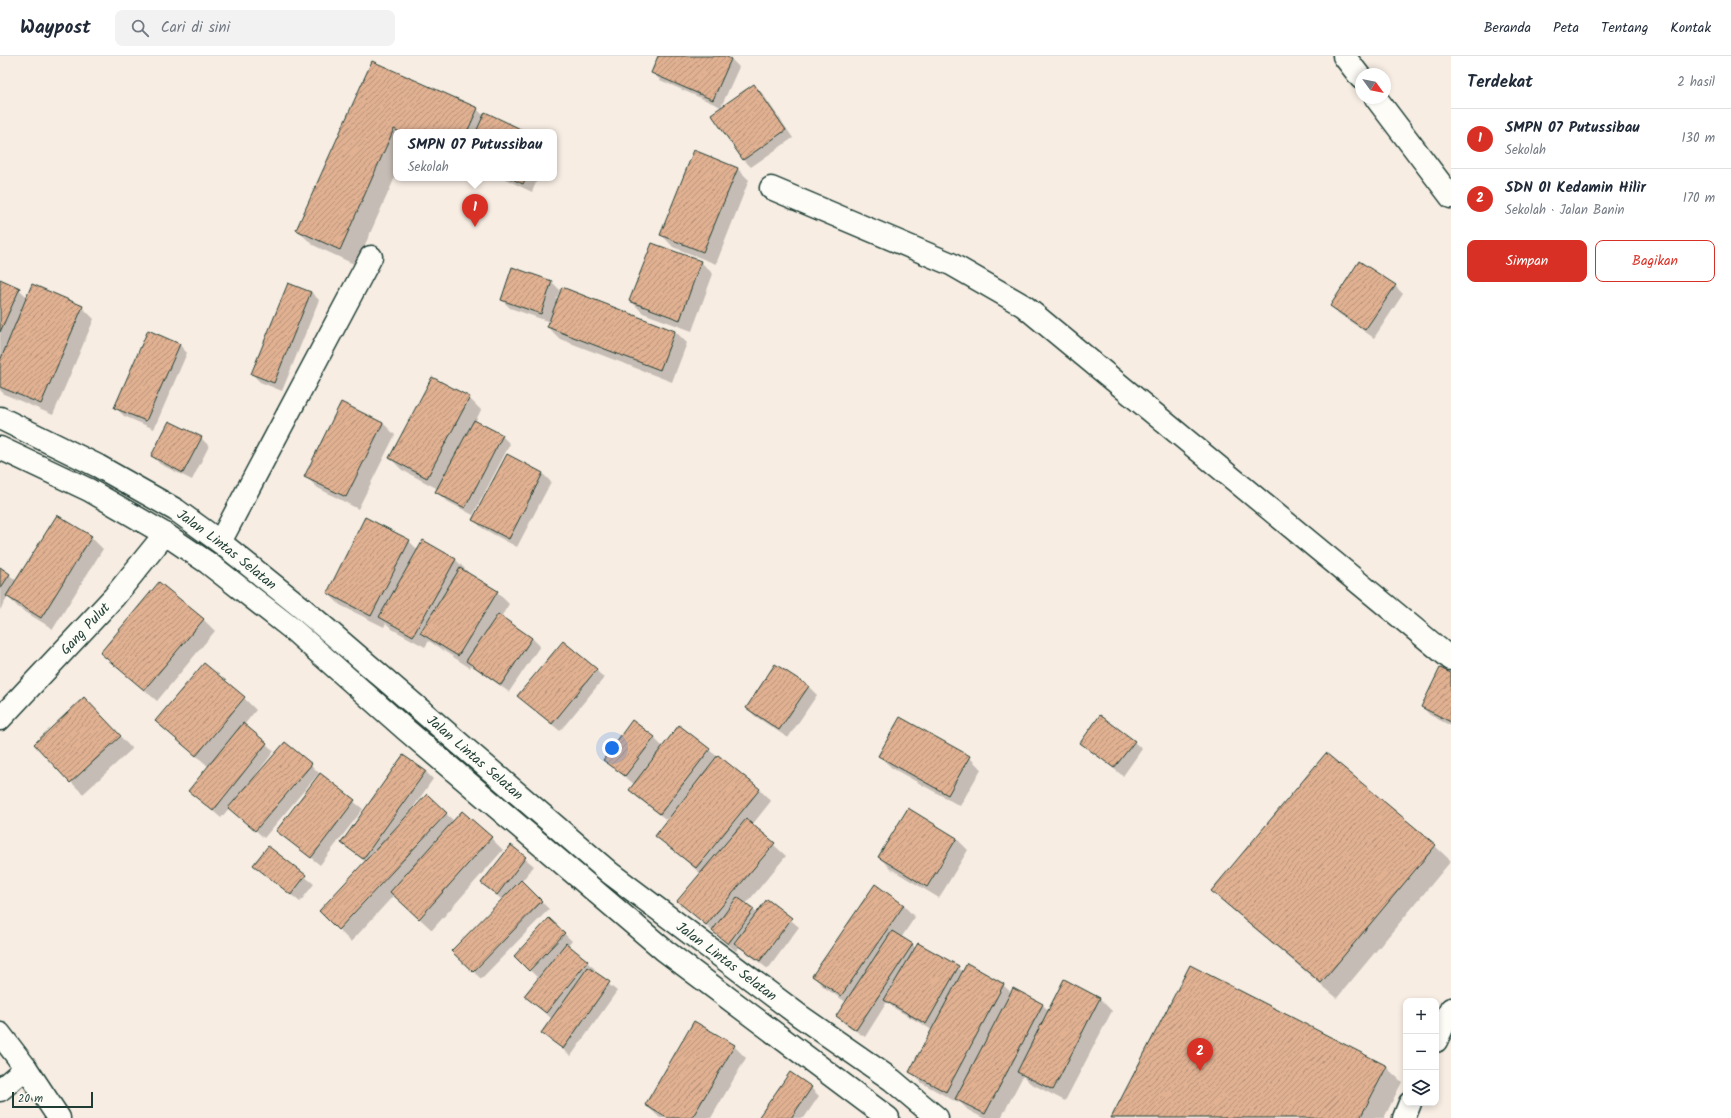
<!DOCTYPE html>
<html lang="id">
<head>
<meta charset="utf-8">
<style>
  :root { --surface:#fff; --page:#f2f2f3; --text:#1f2937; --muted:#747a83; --line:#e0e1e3; --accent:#d93025 }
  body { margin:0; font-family:Kalam,sans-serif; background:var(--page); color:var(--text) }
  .controls { position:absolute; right:12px; bottom:12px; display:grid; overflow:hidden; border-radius:8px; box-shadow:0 2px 6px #0003 }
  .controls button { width:36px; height:36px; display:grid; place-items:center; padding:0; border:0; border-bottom:1px solid var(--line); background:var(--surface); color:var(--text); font:20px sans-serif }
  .compass { position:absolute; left:1355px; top:12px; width:36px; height:36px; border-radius:50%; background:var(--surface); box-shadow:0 2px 6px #0003; rotate:123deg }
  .scale { position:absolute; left:12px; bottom:10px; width:81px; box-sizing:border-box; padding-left:4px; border:2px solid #1f3d34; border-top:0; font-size:11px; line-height:14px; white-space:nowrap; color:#1f3d34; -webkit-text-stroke:3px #fdfcf7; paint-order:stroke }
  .you { position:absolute; left:612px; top:692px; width:14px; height:14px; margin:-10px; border:3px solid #fff; border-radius:50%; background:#1a73e8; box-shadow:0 0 0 6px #1a73e833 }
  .badge { display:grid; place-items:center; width:26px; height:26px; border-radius:50%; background:var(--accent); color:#fff; font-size:13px; font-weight:700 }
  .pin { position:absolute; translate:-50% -33px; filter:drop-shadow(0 1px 2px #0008) }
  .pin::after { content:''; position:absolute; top:21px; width:14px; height:12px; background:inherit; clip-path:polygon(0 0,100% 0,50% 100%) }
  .popup { position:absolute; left:393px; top:73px; width:164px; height:52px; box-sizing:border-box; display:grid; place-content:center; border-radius:8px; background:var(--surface); filter:drop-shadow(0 1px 3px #0005); font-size:13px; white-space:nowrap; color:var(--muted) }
  .popup b { font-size:15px; color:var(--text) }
  .popup::after { content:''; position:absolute; left:50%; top:100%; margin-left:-8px; border:8px solid transparent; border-top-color:var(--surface) }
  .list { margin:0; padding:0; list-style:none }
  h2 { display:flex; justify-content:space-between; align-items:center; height:52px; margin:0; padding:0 16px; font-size:17px }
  h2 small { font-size:13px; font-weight:400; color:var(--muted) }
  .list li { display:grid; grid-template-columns:26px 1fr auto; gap:12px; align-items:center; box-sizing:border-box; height:60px; padding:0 16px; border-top:1px solid var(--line) }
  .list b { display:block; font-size:15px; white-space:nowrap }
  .list p { margin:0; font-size:13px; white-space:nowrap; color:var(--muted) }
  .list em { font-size:13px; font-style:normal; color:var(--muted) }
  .actions { display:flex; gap:8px; padding:12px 16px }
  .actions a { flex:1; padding:9px 0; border:1px solid var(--accent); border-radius:8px; text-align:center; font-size:14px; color:var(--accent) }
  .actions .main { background:var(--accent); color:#fff }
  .icon { flex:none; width:22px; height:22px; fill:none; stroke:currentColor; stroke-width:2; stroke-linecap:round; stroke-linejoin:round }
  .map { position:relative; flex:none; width:1451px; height:1062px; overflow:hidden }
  header { display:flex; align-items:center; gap:24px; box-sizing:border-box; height:56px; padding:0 20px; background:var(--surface); border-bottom:1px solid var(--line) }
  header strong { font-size:19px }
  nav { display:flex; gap:22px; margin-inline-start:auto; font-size:14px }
  .search { width:280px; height:36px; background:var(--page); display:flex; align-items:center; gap:10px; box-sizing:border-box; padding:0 14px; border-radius:8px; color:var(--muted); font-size:15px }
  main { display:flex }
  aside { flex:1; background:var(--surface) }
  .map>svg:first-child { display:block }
</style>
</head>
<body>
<header>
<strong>Waypost</strong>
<div class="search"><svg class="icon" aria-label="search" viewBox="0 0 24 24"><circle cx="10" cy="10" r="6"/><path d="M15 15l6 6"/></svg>Cari di sini</div>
<nav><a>Beranda</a><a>Peta</a><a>Tentang</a><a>Kontak</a></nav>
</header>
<main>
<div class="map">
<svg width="1451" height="1062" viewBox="0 0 1451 1062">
  <defs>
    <pattern id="building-hatch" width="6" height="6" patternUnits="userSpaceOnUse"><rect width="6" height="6" fill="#e1b192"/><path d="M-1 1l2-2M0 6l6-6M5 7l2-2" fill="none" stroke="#b69178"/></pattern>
  </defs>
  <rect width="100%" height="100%" fill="#f7ede3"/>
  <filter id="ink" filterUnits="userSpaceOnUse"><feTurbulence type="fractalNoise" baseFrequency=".025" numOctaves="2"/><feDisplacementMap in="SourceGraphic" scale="8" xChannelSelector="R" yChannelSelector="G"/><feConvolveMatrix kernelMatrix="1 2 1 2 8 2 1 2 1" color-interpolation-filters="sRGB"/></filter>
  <g filter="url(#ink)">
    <path fill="#0003" d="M659 0H723L731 3 739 11 721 51 660 24 652 16Z
      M373 6 477 53 484 60 524 76H396V119L356 209 313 189 297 174Z
      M754 29 762 37 793 82 751 111 743 103Z
      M737 112 749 124 716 208 673 191 661 178Z
      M503 122H538L532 136Z
      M652 188 701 206 713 218 692 275 643 257 631 245Z
      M0 224 19 233 28 242 82 251 94 263 53 359 4 338 0 334Z
      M552 226 560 234 556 244 675 275 687 287 672 326 560 283 548 271 550 266 510 252 502 244Z
      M1395 230 1403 238 1374 282 1339 258 1331 250Z
      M311 236 319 244 282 335 260 326 252 318Z
      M179 288 187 297 154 373 124 360 116 352Z
      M469 342 481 354 475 366 502 380 510 388 473 459 445 444 437 436 438 433 402 414 390 402Z
      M383 367 395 379 358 453 318 432 305 420Z
      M201 382 209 390 192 424 160 408 152 400Z
      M507 400 543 418 551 426 517 491 482 472 474 464Z
      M91 481 103 493 53 573 19 552 8 541 0 554V512L17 525Z
      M409 485 418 494 423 485 456 504 468 516 467 517 497 536 509 548 501 561 532 582 540 590 509 636 471 609 470 612 429 585 425 591 392 573 386 567 384 571 340 549 328 537Z
      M203 563 215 575 157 645 101 597Z
      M776 609 809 631 817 639 788 682 755 660 747 652Z
      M596 614 604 622 560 675 527 648Z
      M1451 618V670L1430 659 1422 651Z
      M244 642 256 654 244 669 274 695 255 720 256 721 311 709 319 717 264 782 230 751 221 762 190 735 209 711 157 665Z
      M96 654 132 693 83 738 71 726Z
      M654 682 663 691 709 694 759 733 771 745 752 769 786 800 746 848 757 857 767 844 799 871 768 913 739 891 736 895 721 883 679 845 701 818 656 779 668 765 638 742 630 734 634 728 604 704Z
      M1134 686 1142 693 1123 720 1081 687Z
      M1326 698 1435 790 1451 805 1337 942 1228 850 1212 835Z
      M879 700 969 701 981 713 960 750 892 712Z
      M425 715 433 723 410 756 427 740 454 765 491 782 503 794 432 874 394 839 351 886 332 867 366 806 342 787Z
      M320 719 363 753 320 809 277 775Z
      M956 782 968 794 939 842 891 813 879 801Z
      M268 791 314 828 300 846 254 809Z
      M511 791 534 810 521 826 549 853 481 923 453 895 502 844 483 827Z
      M903 849 915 861 901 882 916 892 958 911 963 916 1003 929 1012 937 1042 948 1049 955 1065 925 1100 943 1112 955 1065 1045 1030 1027 1023 1020 1001 1062H983L968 1054 959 1045 958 1047 922 1027 910 1015 932 974 894 952 887 946 865 981 845 968 837 960 846 946 825 932 813 920Z
      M549 863 572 885 568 890 595 913 593 916 617 935 571 1000 542 977 552 963 526 940 539 923 515 900Z
      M734 990 746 1002 711 1062H660L646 1049Z
      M1386 1011 1402 1026 1384 1062H1112Z
      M811 1032 819 1040 804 1062H759Z"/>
    <path fill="url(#building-hatch)" stroke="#1f3d34" d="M658 0H725L731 3 713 44 651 17Z
      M372 5 478 52 467 76H400L394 73 340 194 296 174Z
      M754 28 786 74 743 104 711 58Z
      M485 56 527 76H476Z
      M694 94 738 112 703 196 660 179Z
      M510 122H526L523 128Z
      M652 187 701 205 680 264 629 245Z
      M1359 205 1396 229 1365 274 1330 250Z
      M512 211 552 225 541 258 501 244Z
      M0 223 20 232 0 276Z
      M288 227 311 236 274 327 251 318Z
      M32 228 83 250 41 348 0 331V305Z
      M562 231 675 275 660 314 547 271Z
      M148 274 180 288 146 365 114 352Z
      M432 321 470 341 427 422 389 402Z
      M341 346 383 367 346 441 304 421Z
      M474 364 503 379 465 452 435 436Z
      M169 365 202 381 183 417 151 400Z
      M507 398 543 417 509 483 472 464Z
      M57 459 92 480 41 562 6 540Z
      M365 461 410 484 371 560 327 537Z
      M423 484 456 503 413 580 379 561Z
      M0 511 10 518 0 533Z
      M460 512 498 535 458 600 420 577Z
      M159 526 204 563 144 634 100 597Z
      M498 558 532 582 501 629 466 605Z
      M563 585 597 613 552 668 517 640Z
      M204 607 245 641 196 700 155 665Z
      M775 608 809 630 779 674 746 652Z
      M1440 612 1451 617V666L1421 651Z
      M84 641 121 680 70 727 34 688Z
      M1100 659 1135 685 1114 712 1080 687Z
      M900 661 970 700 948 739 878 700Z
      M632 664 655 681 625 720 603 704Z
      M243 667 267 687 213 755 188 735Z
      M679 669 710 693 660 758 629 734Z
      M285 686 312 708 255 775 228 752Z
      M1326 697 1436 789 1321 927 1211 835Z
      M403 699 426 715 363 803 341 787Z
      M718 699 760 733 696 812 655 780Z
      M320 717 355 744 311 802 276 775Z
      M427 738 447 757 338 874 319 855Z
      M908 752 957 782 927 831 878 801Z
      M462 755 492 781 419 863 390 836Z
      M746 763 775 787 706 869 677 845Z
      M511 789 526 801 497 839 481 827Z
      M268 790 306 819 291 839 253 809Z
      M521 824 542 845 473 916 451 895Z
      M875 828 904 849 841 940 812 920Z
      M737 841 754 853 728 888 712 875Z
      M767 843 792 862 760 905 734 887Z
      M549 862 565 877 529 915 514 900Z
      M892 875 913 888 856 974 836 960Z
      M566 887 588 905 546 957 524 940Z
      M918 887 959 910 926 968 884 944Z
      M967 907 1004 928 946 1036 909 1016Z
      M1190 909 1387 1010 1360 1062H1111Z
      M588 911 610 926 563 993 541 977Z
      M1064 923 1100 942 1053 1034 1017 1016Z
      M1013 932 1043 948 985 1058 955 1043Z
      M694 965 735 989 692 1062H667L645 1049Z
      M790 1016 812 1031 791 1062H758Z"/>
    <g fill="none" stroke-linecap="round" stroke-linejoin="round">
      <g stroke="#1f3d34" stroke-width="25">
        <g id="minor">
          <path d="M1344 0 1361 22"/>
          <path d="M1376 42 1451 141"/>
          <path d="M771 132 951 208 1024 250 1451 603"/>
          <path d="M220 486 371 201"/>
          <path id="s1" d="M0 663 114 541 165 478"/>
          <path d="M0 978 26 1012 59 1062"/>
          <path d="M1436 985 1451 953"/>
          <path d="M0 1034 26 1012"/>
          <path d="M1404 1062 1410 1047"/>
        </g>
      </g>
      <g stroke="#1f3d34" stroke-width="25">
        <g id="highway">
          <path id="s2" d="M0 362 98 410 176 454 220 486 302 552 610 817 800 960 892 1024 937 1062"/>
          <path d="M0 392 89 434 165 478 208 507 291 572 405 673 664 894 888 1062"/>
        </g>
      </g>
      <use href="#minor" stroke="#fdfcf7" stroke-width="22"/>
      <use href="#highway" stroke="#fdfcf7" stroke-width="22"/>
    </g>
  </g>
  <g text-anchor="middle" stroke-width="3.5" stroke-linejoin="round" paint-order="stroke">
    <g font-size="14" fill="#1f3d34" stroke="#fdfcf7">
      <text dy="5" stroke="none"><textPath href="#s2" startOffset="263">Jalan Lintas Selatan</textPath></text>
      <text dy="5" stroke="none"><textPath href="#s1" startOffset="124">Gang Pulut</textPath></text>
      <text dy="5" stroke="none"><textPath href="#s2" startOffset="587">Jalan Lintas Selatan</textPath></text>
      <text dy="5" stroke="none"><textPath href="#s2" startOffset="911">Jalan Lintas Selatan</textPath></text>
    </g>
  </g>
</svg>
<div class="controls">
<button>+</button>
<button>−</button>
<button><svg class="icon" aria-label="layers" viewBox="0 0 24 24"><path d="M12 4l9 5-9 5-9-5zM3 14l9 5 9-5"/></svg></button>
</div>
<svg class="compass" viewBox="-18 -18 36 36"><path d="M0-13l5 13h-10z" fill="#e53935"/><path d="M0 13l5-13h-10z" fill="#747a83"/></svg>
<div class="scale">20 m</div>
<div class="you"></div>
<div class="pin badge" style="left:475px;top:171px">1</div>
<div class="popup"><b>SMPN 07 Putussibau</b>Sekolah</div>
<div class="pin badge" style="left:1200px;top:1015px">2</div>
</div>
<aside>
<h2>Terdekat<small>2 hasil</small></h2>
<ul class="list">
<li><span class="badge">1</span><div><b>SMPN 07 Putussibau</b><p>Sekolah</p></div><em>130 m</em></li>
<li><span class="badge">2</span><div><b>SDN 01 Kedamin Hilir</b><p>Sekolah · Jalan Banin</p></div><em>170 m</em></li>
</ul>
<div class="actions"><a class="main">Simpan</a><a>Bagikan</a></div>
</aside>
</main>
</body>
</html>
